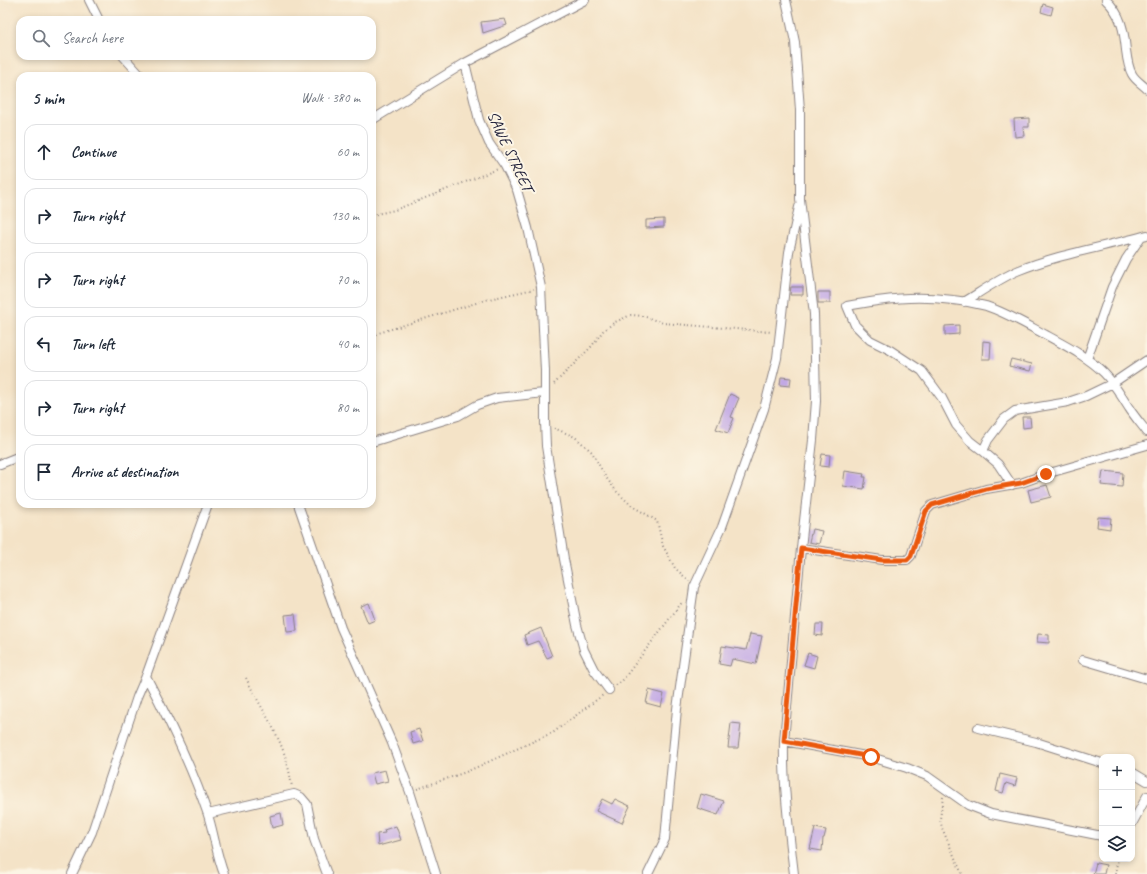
<!DOCTYPE html>
<html lang="en">
<head>
<meta charset="utf-8">
<style>
  :root { --surface:#fff; --page:#f2f2f3; --text:#1f2937; --muted:#747a83; --line:#e0e1e3 }
  body { margin:0; font-family:Caveat,sans-serif; background:var(--page); color:var(--text) }
  .controls { position:absolute; right:12px; bottom:12px; display:grid; overflow:hidden; border-radius:8px; box-shadow:0 2px 6px #0003 }
  .controls button { width:36px; height:36px; display:grid; place-items:center; padding:0; border:0; border-bottom:1px solid var(--line); background:var(--surface); color:var(--text); font:20px sans-serif }
  .stop { position:absolute; width:12px; height:12px; margin:-9px; border:3px solid #ea580c; border-radius:50%; background:#fff }
  .stop.end { background:#ea580c; border-color:#fff; box-shadow:0 1px 4px #0008 }
  .list { margin:0; padding:0; list-style:none }
  h2 { display:flex; justify-content:space-between; align-items:center; height:52px; margin:0; padding:0 16px; font-size:17px }
  h2 small { font-size:13px; font-weight:400; color:var(--muted) }
  .list li { display:grid; grid-template-columns:26px 1fr auto; gap:12px; align-items:center; box-sizing:border-box; height:56px; margin:0 8px 8px; padding:0 8px; border:1px solid var(--line); border-radius:12px }
  .list b { display:block; font-size:15px; white-space:nowrap }
  .list em { font-size:13px; font-style:normal; color:var(--muted) }
  .icon { flex:none; width:22px; height:22px; fill:none; stroke:currentColor; stroke-width:2; stroke-linecap:round; stroke-linejoin:round }
  .map { position:relative; flex:none; width:1147px; height:874px; overflow:hidden }
  .search { position:absolute; background:var(--surface); box-shadow:0 2px 6px #0003; left:16px; top:16px; width:360px; height:44px; display:flex; align-items:center; gap:10px; box-sizing:border-box; padding:0 14px; border-radius:12px; color:var(--muted); font-size:15px }
  .panel { position:absolute; background:var(--surface); box-shadow:0 2px 6px #0003; left:16px; top:72px; width:360px; height:436px; border-radius:12px }
  .map>svg:first-child { display:block }
</style>
</head>
<body>
<div class="map">
<svg width="1147" height="874" viewBox="0 0 1147 874">
  <rect width="100%" height="100%" fill="#fcf5e5"/>
  <filter id="ink" filterUnits="userSpaceOnUse"><feTurbulence type="fractalNoise" baseFrequency=".025" numOctaves="2"/><feDisplacementMap in="SourceGraphic" scale="8" xChannelSelector="R" yChannelSelector="G"/><feConvolveMatrix kernelMatrix="1 2 1 2 8 2 1 2 1" color-interpolation-filters="sRGB"/></filter>
  <filter id="wash" filterUnits="userSpaceOnUse"><feTurbulence type="fractalNoise" baseFrequency=".012" numOctaves="4" result="noise"/><feDisplacementMap in="SourceGraphic" scale="16" xChannelSelector="R" yChannelSelector="G"/><feGaussianBlur stdDeviation="0.9" result="paint"/><feColorMatrix in="noise" values="0 0 0 0 0 0 0 0 0 0 0 0 0 0 0 0 0 1.4 0 .05"/><feComposite in="paint" operator="in"/></filter>
  <g filter="url(#wash)">
    <rect width="100%" height="100%" fill="#f4e3c7"/>
    <g id="blocks">
      <path fill="#c0a6e5" d="M1043 4 1053 7 1051 15 1041 12Z
        M505 19 507 25 483 33 481 22Z
        M1029 118V127H1023L1024 136 1015 137 1014 119Z
        M664 219V227L646 228V220Z
        M791 287H803V295H790Z
        M818 292H830V303H818Z
        M959 325V334L945 335V326Z
        M983 341 991 342 990 359H982Z
        M1011 359 1032 364 1030 371 1009 366Z
        M781 377 791 378 790 386 780 385Z
        M730 394 739 398 731 417 734 418 728 433 716 429Z
        M1022 417H1030L1031 427 1023 428Z
        M822 454 830 455 829 467 820 466Z
        M845 471 864 474 863 477H866L864 489 843 486Z
        M1103 471 1123 473 1122 487 1101 485Z
        M1047 485 1051 497 1031 502 1028 490Z
        M1098 517 1111 518 1110 529 1097 527Z
        M812 529 822 531 819 544 809 542Z
        M369 603 375 620 368 623 361 606Z
        M295 614 297 631 287 632 285 615Z
        M816 624H823L822 636 815 635Z
        M541 628 552 656 547 658 538 641 527 645 524 635Z
        M750 634 762 636 756 664 732 659 730 666 719 664 722 646 746 650Z
        M1038 634 1049 635V643L1037 642Z
        M808 653 817 656 814 668 804 665Z
        M649 690 664 694 661 707 646 703Z
        M731 723 741 724 738 748H728Z
        M419 729 423 741 413 744 410 732Z
        M385 770 388 781 375 784 372 773Z
        M1000 774 1017 778 1015 786 1006 783 1003 793 996 791Z
        M701 794 724 801 718 815 697 808Z
        M602 799 612 804 615 799 630 806 622 823 596 811Z
        M281 813 283 825 272 828 270 816Z
        M396 826 401 840 378 846 377 834 385 833 384 830Z
        M815 828 826 830 824 838H823L822 851 810 849Z
        M1096 863 1106 865 1104 874H1093Z"/>
    </g>
  </g>
  <g filter="url(#ink)">
    <use href="#blocks" fill-opacity="0" stroke="#8b8281" stroke-width="1"/>
    <g fill="none" stroke-linecap="round" stroke-linejoin="round">
      <g stroke="#8b8281" stroke-width="10">
        <path id="street" d="M89 0 99 20
          M786 0 795 42 800 110V199L814 314 816 401 813 440 801 548 784 741C783 786 789 830 794 874
          M1106 0C1121 14 1124 30 1126 50 1127 58 1128 67 1132 74 1135 80 1142 84 1147 89
          M123 56 141 76
          M465 63 479 120 489 143 505 166 517 190 528 228 541 287 545 371V422L546 446 564 559 577 625 584 650 594 670 609 690
          M372 120 465 63 585 0
          M964 302C982 291 999 279 1017 271 1058 254 1104 247 1147 235
          M1087 359 1112 287 1126 259 1141 237
          M372 442 458 416 477 405 497 398 544 393
          M983 451 988 440 1004 419 1015 411 1068 402 1086 396 1113 383 1147 360
          M0 464 20 456
          M1012 485 998 464 983 451 970 441 956 425 942 398 922 371 890 350 870 340 855 325 847 306C886 299 913 295 953 300 964 301 975 303 986 306 1007 313 1027 325 1046 335 1066 346 1088 357 1104 373 1114 383 1121 396 1129 408 1134 416 1141 424 1147 432
          M298 504 341 628 392 743 410 792 436 874
          M801 548 882 560H907L911 556 926 511 932 505 986 489 1021 483 1046 474 1147 445
          M1083 660 1147 679
          M146 676C169 720 191 765 207 812 214 832 216 854 224 874
          M978 728 1036 742 1102 763
          M784 741 871 757 907 768 927 776 968 805 991 814 1102 836
          M1132 772 1147 781
          M208 814 294 794 301 797 307 804 314 839 327 874
          M1132 824 1147 796
          M72 874 92 832 137 697 146 676 208 504
          M648 874 665 839 677 709 694 587 722 527 764 409 777 358 789 252 799 207"/>
      </g>
      <path stroke="#8b8281" stroke-width="2" stroke-dasharray="1 3" stroke-linecap="butt" d="M372 215 395 210 498 169
        M372 335 489 299 534 289
        M554 384 591 347 603 331 615 322 631 315 643 316 663 323 772 332
        M554 428 575 437 592 452 605 476 617 492 632 506 646 514 657 521 663 546 675 568 689 581
        M246 678C258 703 275 727 284 753 288 764 290 775 292 787
        M616 685 622 681 683 601
        M417 789 466 772 554 732 603 695
        M943 797 940 819 942 828 962 874
        M1115 874 1118 859"/>
      <use href="#street" stroke="#fff" stroke-width="8"/>
    </g>
  </g>
  <g fill="none" stroke-linecap="round" stroke-linejoin="round" filter="url(#ink)">
    <path stroke="#ea580c" stroke-width="5" d="M871 757 784 741 801 548 882 560H907L911 556 926 511 932 505 986 489 1021 483 1046 474"/>
  </g>
  <g text-anchor="middle" stroke-width="4" stroke-linejoin="round" paint-order="stroke">
    <g font-size="16" fill="#22223b" stroke="#fcf5e5">
      <text transform="translate(511 151) rotate(65)" y="6">SAWE STREET</text>
    </g>
  </g>
</svg>
<div class="controls">
<button>+</button>
<button>−</button>
<button><svg class="icon" aria-label="layers" viewBox="0 0 24 24"><path d="M12 4l9 5-9 5-9-5zM3 14l9 5 9-5"/></svg></button>
</div>
<div class="stop" style="left:871px;top:757px"></div>
<div class="stop end" style="left:1046px;top:474px"></div>
<div class="search"><svg class="icon" aria-label="search" viewBox="0 0 24 24"><circle cx="10" cy="10" r="6"/><path d="M15 15l6 6"/></svg>Search here</div>
<section class="panel">
<h2>5 min<small>Walk · 380 m</small></h2>
<ul class="list">
<li><svg class="icon" aria-label="ahead" viewBox="0 0 24 24"><path d="M12 20V5M6 11l6-6 6 6"/></svg><div><b>Continue</b></div><em>60 m</em></li>
<li><svg class="icon" aria-label="right" viewBox="0 0 24 24"><path d="M7 20v-9h11M14 6l5 5-5 5"/></svg><div><b>Turn right</b></div><em>130 m</em></li>
<li><svg class="icon" aria-label="right" viewBox="0 0 24 24"><path d="M7 20v-9h11M14 6l5 5-5 5"/></svg><div><b>Turn right</b></div><em>70 m</em></li>
<li><svg class="icon" aria-label="left" viewBox="0 0 24 24"><path d="M17 20v-9H6M10 6l-5 5 5 5"/></svg><div><b>Turn left</b></div><em>40 m</em></li>
<li><svg class="icon" aria-label="right" viewBox="0 0 24 24"><path d="M7 20v-9h11M14 6l5 5-5 5"/></svg><div><b>Turn right</b></div><em>80 m</em></li>
<li><svg class="icon" aria-label="arrive" viewBox="0 0 24 24"><path d="M6 21V4h12l-3 4 3 4H6"/></svg><div><b>Arrive at destination</b></div></li>
</ul>
</section>
</div>
</body>
</html>
